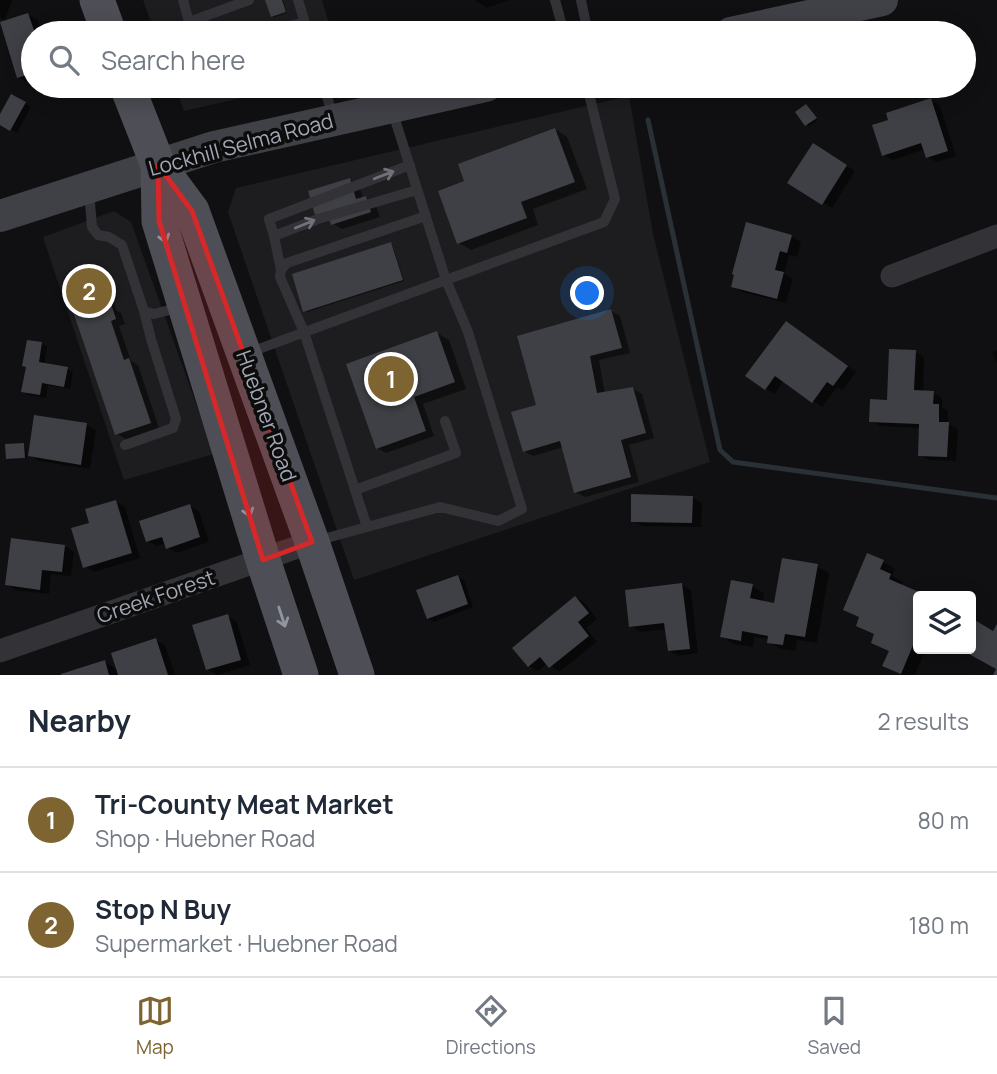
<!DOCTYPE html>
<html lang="en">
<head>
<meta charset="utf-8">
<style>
  :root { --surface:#fff; --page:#f6f6f7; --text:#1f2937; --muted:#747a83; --line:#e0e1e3; --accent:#7d6431 }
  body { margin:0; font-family:Manrope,sans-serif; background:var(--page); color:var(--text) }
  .controls { position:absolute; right:21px; bottom:21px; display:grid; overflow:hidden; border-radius:7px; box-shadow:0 4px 18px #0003 }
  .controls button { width:63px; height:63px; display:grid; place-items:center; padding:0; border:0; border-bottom:2px solid var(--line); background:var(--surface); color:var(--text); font:35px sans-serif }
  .you { position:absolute; left:588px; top:294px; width:24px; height:24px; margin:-18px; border:5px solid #fff; border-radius:50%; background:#1a73e8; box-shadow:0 0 0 10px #1a73e833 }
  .badge { display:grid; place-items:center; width:46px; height:46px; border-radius:50%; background:var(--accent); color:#fff; font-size:23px; font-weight:700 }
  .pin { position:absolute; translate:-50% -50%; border:4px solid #fff; box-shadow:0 2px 7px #0006 }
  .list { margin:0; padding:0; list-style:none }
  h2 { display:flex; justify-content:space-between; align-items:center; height:91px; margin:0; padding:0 28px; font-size:30px }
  h2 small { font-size:23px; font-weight:400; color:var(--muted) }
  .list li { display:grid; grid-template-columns:46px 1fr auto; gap:21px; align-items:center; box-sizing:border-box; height:105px; padding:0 28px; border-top:2px solid var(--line) }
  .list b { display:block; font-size:26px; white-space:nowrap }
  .list p { margin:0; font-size:23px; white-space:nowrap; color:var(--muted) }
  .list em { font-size:23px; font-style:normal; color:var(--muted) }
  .icon { flex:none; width:38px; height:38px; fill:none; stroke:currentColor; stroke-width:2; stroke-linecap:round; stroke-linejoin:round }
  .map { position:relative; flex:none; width:997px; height:675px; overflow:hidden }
  .search { position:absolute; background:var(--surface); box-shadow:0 4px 18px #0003; left:21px; right:21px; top:21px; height:77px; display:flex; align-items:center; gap:18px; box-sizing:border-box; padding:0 24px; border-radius:38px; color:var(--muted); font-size:26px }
  .sheet { height:301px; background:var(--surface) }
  nav { display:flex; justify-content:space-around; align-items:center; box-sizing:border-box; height:98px; border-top:2px solid var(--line); background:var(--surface); font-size:19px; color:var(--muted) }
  nav a { display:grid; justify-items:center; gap:4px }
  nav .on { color:var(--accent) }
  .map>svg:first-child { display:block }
</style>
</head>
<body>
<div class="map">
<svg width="997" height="675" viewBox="0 0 997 675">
  <rect width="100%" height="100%" fill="#101012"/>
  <path fill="#1d1d1f" d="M143 0H322L332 33H155Z
    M175 86H293L184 111Z
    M629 96 653 234 710 462 354 580 228 212 236 188Z
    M114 211 131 222 214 454 124 480 43 237Z"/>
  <path fill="#0007" d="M0 0H12L5 20 0 18Z
    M267 0H283L287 13 275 17 272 16Z
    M474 0H509L487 8Z
    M28 15 38 20 42 33H33V80L27 82 18 77Z
    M11 96 31 107 17 133 0 123V118Z
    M931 100 940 106 956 156 937 162 927 157 925 149 893 160 883 155Z
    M806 106 818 120 809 126 797 112Z
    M555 129 567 137 587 189 533 209 538 225 471 250 459 243 466 182Z
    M822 150 855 171 832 208 789 182Z
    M350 180 359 185 363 198 366 197 375 203 380 217 342 229 333 224Z
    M791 236 801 242 797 257 789 255 784 274 793 279 786 303 742 292 733 286Z
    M391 244 393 246 404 281 307 312 304 310Z
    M99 272 105 275 116 310 121 313 125 324 119 326 131 361 138 365 159 428 126 439 117 434Z
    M611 311 620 316 630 353 599 360 605 394 633 389 642 394 654 438 629 445 639 482 585 497 576 492 564 447 533 456 524 451 538 406Z
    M795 328 856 372 843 390 837 387 822 407 784 380 775 394 766 389Z
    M437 333 449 340 466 389 423 404 434 436 386 453 377 448Z
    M42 344 47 347 44 365 67 369 73 372 70 389 48 385 46 398 29 395 23 391Z
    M997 350V363L992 352Z
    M915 352 924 357 923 392 933 393 942 398V407L948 411V424L958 429 956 461 929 460 920 455 921 428 880 426 871 421 889 402Z
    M87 425 96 430 90 469 39 461 30 455Z
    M24 445 26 446 27 458 10 460 7 458Z
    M693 498 702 503 701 527 642 526 632 521Z
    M116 502 125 507 140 558 94 572 85 566Z
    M190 506 199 511 209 542 176 553 167 547 166 543 157 546 148 541Z
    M65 546 74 552 71 576 51 574 49 594 16 590 7 584Z
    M883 562 895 569 892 576 903 582 901 586 924 596H918V649H926L915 675H903L884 665 890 651 873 642 876 635 858 625 861 618 857 616Z
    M817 566 829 573 817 643 797 640 795 651 781 649 769 642V639L754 637 753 647 734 644 722 636 752 586 764 593 762 602 776 605Z
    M458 577 464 580 473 607 434 622 428 618Z
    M682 585 691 590 698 653 678 656 669 650 667 629 640 632 631 626Z
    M576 598 585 603 597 619 586 628 597 642 559 672 547 663 538 671 529 666Z
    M227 616 237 622 250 665 217 675 208 669Z
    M156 640 165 645 175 675H64L105 662 118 670Z"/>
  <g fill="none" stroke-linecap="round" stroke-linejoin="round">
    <path stroke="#293137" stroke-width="5" d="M648 120 720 450 733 462 997 498"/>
  </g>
  <path fill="#3f4045" d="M265 0H282L286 12 271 17Z
    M28 13 35 33H33V73L17 78 0 22Z
    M11 94 26 102 10 131 0 125V114Z
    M931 98 948 151 926 158 921 143 882 156 872 125 888 120 886 113Z
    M806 104 817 118 805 126 795 112Z
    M555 128 575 182 521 202 527 218 457 244 438 191 464 181 458 164Z
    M813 143 847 165 822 205 787 183Z
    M350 178 356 199 366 196 371 212 331 225 327 212 315 215 308 191Z
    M746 222 792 235 787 253 780 251 775 270 784 272 777 299 731 287 734 275 732 274Z
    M391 242 403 280 303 312 292 274Z
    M100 270 116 319 111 321 124 360 129 358 151 423 115 435 63 282Z
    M611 309 622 348 590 356 597 393 633 387 646 433 621 440 631 477 574 493 560 441 523 452 511 412 536 405 517 336Z
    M786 321 848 366 833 386 827 382 812 403 775 376 765 390 745 376Z
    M437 331 455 382 414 397 426 431 376 449 346 364Z
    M27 340 42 342 39 362 68 367 64 387 42 383 40 395 21 392 26 367 22 366Z
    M889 349 916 350 914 390 934 391 933 404H939V422H949L947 457 918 456 919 424 869 422 870 399 887 400Z
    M34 415 87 423 81 465 28 456Z
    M24 443 25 458 6 459 5 444Z
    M631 494 693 496 692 523 631 522Z
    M116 500 132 553 83 568 71 528 89 523 85 509Z
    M190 504 200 537 166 549 162 537 146 542 139 521Z
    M11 538 65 545 62 572 42 570 40 590 5 585Z
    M867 553 884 560 880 569 891 574 889 579 928 596H918V633L901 674 882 666 889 651 871 643 874 634 856 626 859 617 843 610Z
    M782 558 818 564 805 637 785 634 783 645 767 643 768 636 742 631 741 641 720 637 731 580 753 584 750 598 774 603Z
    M458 575 468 604 427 619 416 590Z
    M682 583 690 649 668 651 664 623 629 627 625 590Z
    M575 596 589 613 578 622 589 636 549 668 540 657 528 667 512 648Z
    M228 614 241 660 206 670 192 625Z
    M973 619 993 631 997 624V675H993L996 669 960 649H971V623Z
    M156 638 168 675H118L111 653Z
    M105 660 109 675H61V674Z"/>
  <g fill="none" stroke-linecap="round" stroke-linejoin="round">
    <path stroke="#323237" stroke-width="10" d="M183 0 189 22 205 33
      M298 0 308 33
      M555 0 564 33
      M581 0 586 24 583 33
      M189 22 249 0
      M261 33 305 22
      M324 86 333 117
      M89 191 92 227 98 235 109 237 122 245 144 311 154 314 181 307
      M274 236 269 219 410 165
      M281 270 274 236 318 219 417 190
      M248 353 446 280 392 110
      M125 445 173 428 176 419 151 339 144 311
      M355 490 456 453 445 421
      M367 527 304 332 280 277 281 270 287 263 426 216
      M316 541 440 507 498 521 522 509 468 332 446 280 604 222 615 199 587 86"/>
    <path stroke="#323237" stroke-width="23" d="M892 276 997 236
      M0 651 312 542"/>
    <path stroke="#404147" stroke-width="32" d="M731 33 882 0
      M0 216 214 147 486 86"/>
    <path stroke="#4e4f56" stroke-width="35" d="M97 0 109 33
      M127 86 158 165 192 211 312 542 357 675
      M158 165 159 221 263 560 301 675"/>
  </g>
  <defs><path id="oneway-shaft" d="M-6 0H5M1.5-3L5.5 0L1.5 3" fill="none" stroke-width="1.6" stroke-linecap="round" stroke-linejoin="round" transform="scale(1.75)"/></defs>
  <g stroke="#70727b">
    <use href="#oneway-shaft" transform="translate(384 175) rotate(-21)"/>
    <use href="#oneway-shaft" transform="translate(305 224) rotate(-22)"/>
  </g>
  <g stroke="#9195a0">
    <use href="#oneway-shaft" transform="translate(163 233) rotate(73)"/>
    <use href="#oneway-shaft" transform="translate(247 507) rotate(73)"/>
    <use href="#oneway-shaft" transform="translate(282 617) rotate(72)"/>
  </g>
  <path fill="#d62828" fill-opacity="0.2" stroke="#d62828" stroke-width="5" stroke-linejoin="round" d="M158 165 192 211 312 542 263 560 159 221Z"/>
  <g text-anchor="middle" stroke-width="7" stroke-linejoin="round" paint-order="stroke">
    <g font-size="21" fill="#a2a7b3" stroke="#0c0c0d">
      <text transform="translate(241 145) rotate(-15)" y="7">Lockhill Selma Road</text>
      <text transform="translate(266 416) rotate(70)" y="7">Huebner Road</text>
      <text transform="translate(156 597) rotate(-19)" y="7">Creek Forest</text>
    </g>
  </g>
</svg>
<div class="controls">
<button><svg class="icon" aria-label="layers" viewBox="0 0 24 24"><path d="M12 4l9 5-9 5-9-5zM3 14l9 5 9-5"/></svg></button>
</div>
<div class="you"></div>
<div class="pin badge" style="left:391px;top:379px">1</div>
<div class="pin badge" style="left:89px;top:291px">2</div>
<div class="search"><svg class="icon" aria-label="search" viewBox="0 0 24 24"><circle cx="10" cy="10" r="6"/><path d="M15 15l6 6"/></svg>Search here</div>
</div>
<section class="sheet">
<h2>Nearby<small>2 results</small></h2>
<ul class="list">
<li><span class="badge">1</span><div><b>Tri-County Meat Market</b><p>Shop · Huebner Road</p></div><em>80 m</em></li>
<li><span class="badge">2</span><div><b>Stop N Buy</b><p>Supermarket · Huebner Road</p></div><em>180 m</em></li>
</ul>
</section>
<nav>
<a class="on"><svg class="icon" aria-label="map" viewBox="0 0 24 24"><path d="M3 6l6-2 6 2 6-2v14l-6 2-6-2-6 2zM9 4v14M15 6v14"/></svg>Map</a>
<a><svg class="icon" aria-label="directions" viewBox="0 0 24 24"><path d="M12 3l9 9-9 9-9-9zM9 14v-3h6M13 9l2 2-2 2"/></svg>Directions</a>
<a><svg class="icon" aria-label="saved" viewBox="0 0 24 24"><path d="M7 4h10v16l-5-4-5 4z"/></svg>Saved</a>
</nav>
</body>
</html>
